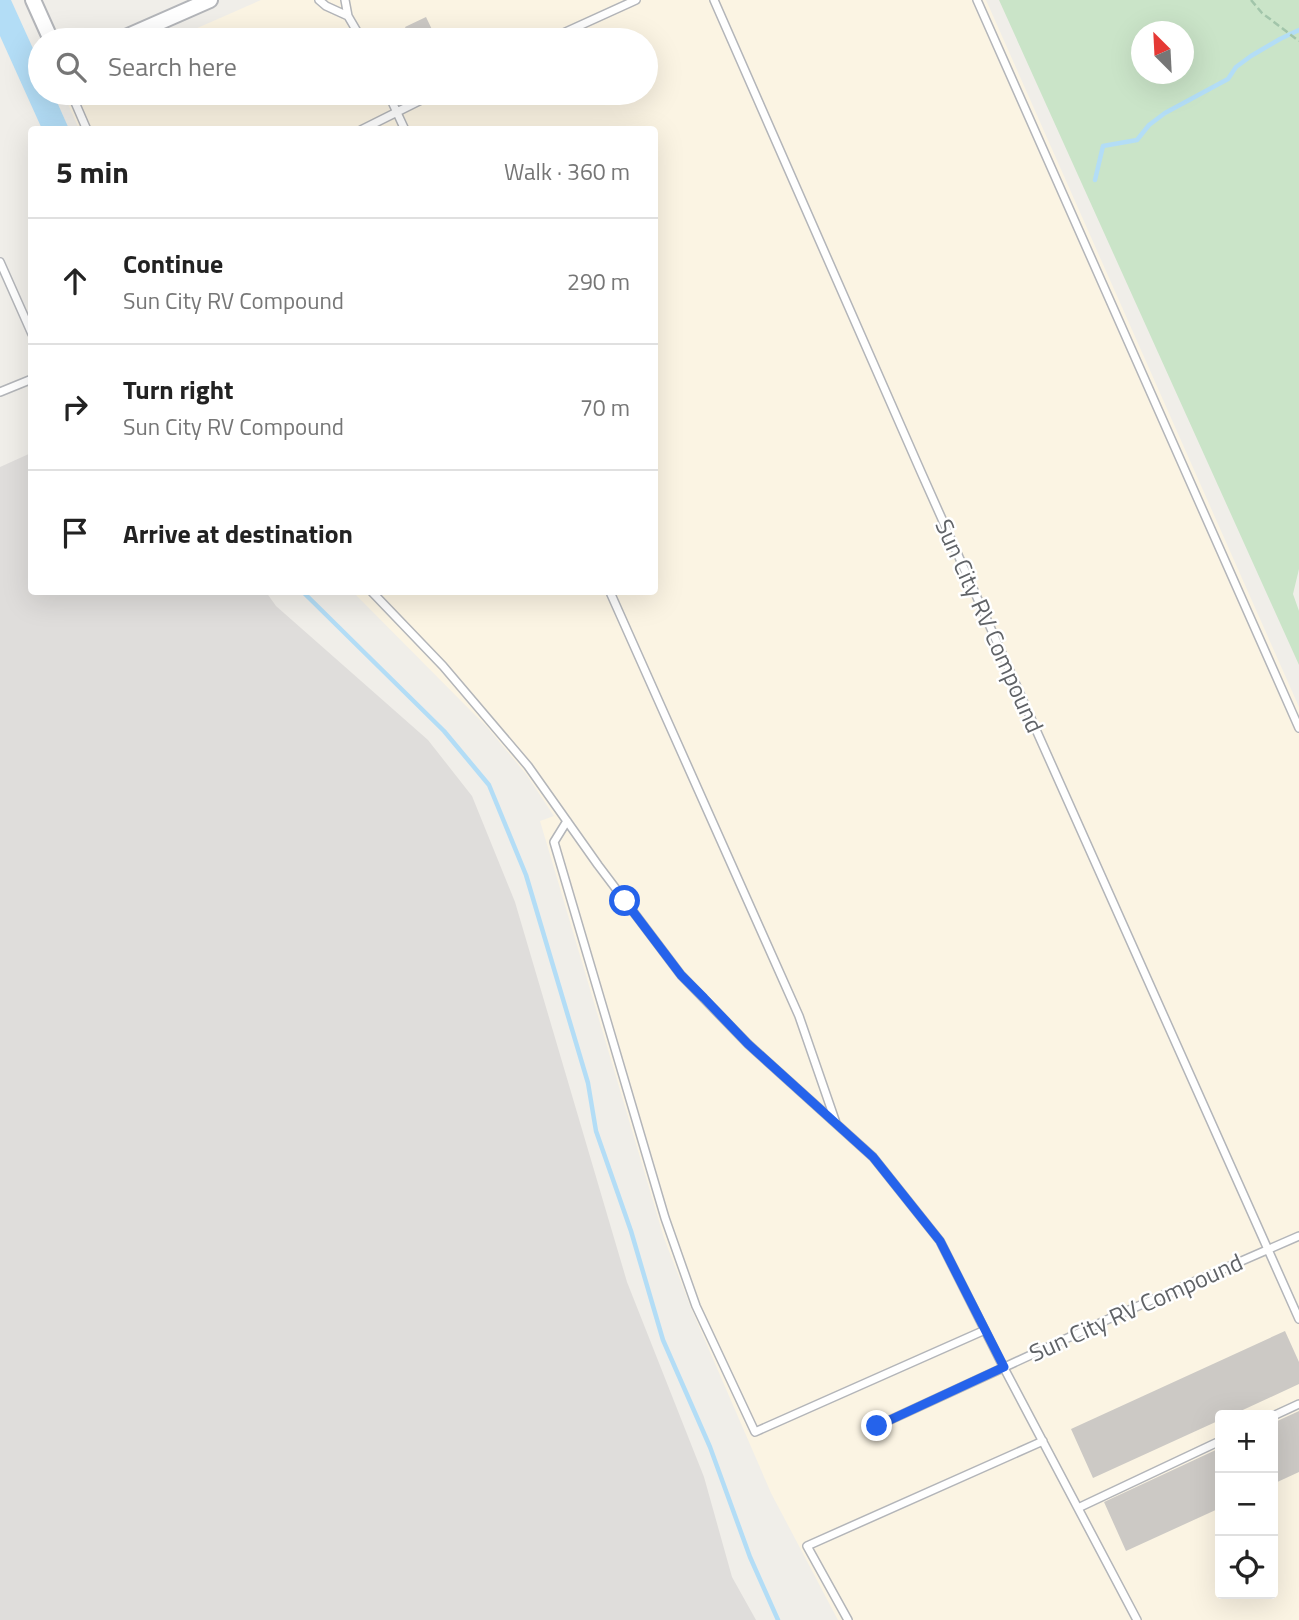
<!DOCTYPE html>
<html lang="en">
<head>
<meta charset="utf-8">
<style>
  :root { --surface:#fff; --page:#f6f6f6; --text:#222; --muted:#767676; --line:#e0e0e0 }
  body { margin:0; font-family:"Titillium Web",sans-serif; background:var(--page); color:var(--text) }
  .controls { position:absolute; right:21px; bottom:21px; display:grid; overflow:hidden; border-radius:7px; box-shadow:0 7px 28px #0002 }
  .controls button { width:63px; height:63px; display:grid; place-items:center; padding:0; border:0; border-bottom:2px solid var(--line); background:var(--surface); color:var(--text); font:35px sans-serif }
  .compass { position:absolute; left:1131px; top:21px; width:63px; height:63px; border-radius:50%; background:var(--surface); box-shadow:0 7px 28px #0002; rotate:336deg }
  .stop { position:absolute; width:21px; height:21px; margin:-16px; border:5px solid #2563eb; border-radius:50%; background:#fff }
  .stop.end { background:#2563eb; border-color:#fff; box-shadow:0 2px 7px #0008 }
  .list { margin:0; padding:0; list-style:none }
  h2 { display:flex; justify-content:space-between; align-items:center; height:91px; margin:0; padding:0 28px; font-size:30px }
  h2 small { font-size:23px; font-weight:400; color:var(--muted) }
  .list li { display:grid; grid-template-columns:46px 1fr auto; gap:21px; align-items:center; box-sizing:border-box; height:126px; padding:0 28px; border-top:2px solid var(--line) }
  .list b { display:block; font-size:26px; white-space:nowrap }
  .list p { margin:0; font-size:23px; white-space:nowrap; color:var(--muted) }
  .list em { font-size:23px; font-style:normal; color:var(--muted) }
  .icon { flex:none; width:38px; height:38px; fill:none; stroke:currentColor; stroke-width:2; stroke-linecap:round; stroke-linejoin:round }
  .map { position:relative; flex:none; width:1299px; height:1620px; overflow:hidden }
  .search { position:absolute; background:var(--surface); box-shadow:0 7px 28px #0002; left:28px; top:28px; width:630px; height:77px; display:flex; align-items:center; gap:18px; box-sizing:border-box; padding:0 24px; border-radius:38px; color:var(--muted); font-size:26px }
  .panel { position:absolute; background:var(--surface); box-shadow:0 7px 28px #0002; left:28px; top:126px; width:630px; height:469px; border-radius:7px }
  .map>svg:first-child { display:block }
</style>
</head>
<body>
<div class="map">
<svg width="1299" height="1620" viewBox="0 0 1299 1620">
  <rect width="100%" height="100%" fill="#f0eee9"/>
  <path fill="#fbf4e3" fill-rule="evenodd" d="M261 0H986L1299 707V1620H838L771 1493 691 1308 664 1238 540 821 554 816 526 774 487 727 353 592H654V130L79 129 63 93H646V40H170ZM1220 1415H1273V1594H1220Z"/>
  <path fill="#dfdddb" d="M31 453 32 592H266L276 606 428 740 472 796 515 902 627 1282 704 1477 732 1577 756 1620H0V467Z"/>
  <path fill="#cae4c8" fill-rule="evenodd" d="M999 0H1299V569L1293 594 1299 611V665ZM1142 32H1184V74H1142Z"/>
  <path fill="#b3ddf6" d="M0 0H11L40 64V93H53L69 129H42L0 36Z"/>
  <g fill="none" stroke-linecap="round" stroke-linejoin="round">
    <path stroke="#b3ddf6" stroke-width="4.5" d="M1095 180 1103 146 1137 140 1149 125 1165 113 1228 79 1236 67 1251 56 1280 39 1299 30
      M303 592 444 731 489 785 526 875 588 1083 596 1131 631 1231 663 1340 710 1447 750 1557 778 1620"/>
  </g>
  <path fill="#ccc9c5" d="M426 17 437 40H411L405 27Z
    M1285 1331 1299 1362V1384L1232 1415H1220V1420L1093 1478 1071 1429Z
    M1299 1411V1472L1273 1484V1423Z
    M1220 1448V1508L1126 1551 1104 1502Z"/>
  <g fill="none" stroke-linecap="round" stroke-linejoin="round">
    <g stroke="#b3b5b9" stroke-width="10">
      <path id="service" d="M319 0 326 6 348 16 362 40
        M345 0 348 16
        M714 0 921 472 1299 1319
        M977 0 1299 728
        M548 40 636 0
        M71 93 87 130
        M388 93 405 130
        M361 130 435 93
        M0 262 32 334
        M0 392 32 379
        M372 592 443 666 528 766 598 865 681 975 748 1044 873 1157 940 1241 1004 1368 1137 1620
        M610 592 799 1016 836 1123
        M567 821 554 842 665 1218 696 1306 755 1432 985 1330
        M1273 1416 1299 1404
        M877 1426 1113 1317 1299 1236
        M1078 1508 1220 1441
        M848 1620 807 1546 1043 1441"/>
    </g>
    <g stroke="#b3b5b9" stroke-width="18">
      <path id="minor" d="M33 0 51 40
        M119 40 210 0"/>
    </g>
    <path stroke="#a2c5aa" stroke-width="2.5" stroke-dasharray="7 3.5" stroke-linecap="butt" d="M1251 0 1262 13 1299 41"/>
    <use href="#service" stroke="#fff" stroke-width="7"/>
    <use href="#minor" stroke="#fff" stroke-width="14"/>
  </g>
  <g fill="none" stroke-linecap="round" stroke-linejoin="round">
    <path stroke="#2563eb" stroke-width="9" d="M625 901 681 975 704 998 748 1044 873 1157 940 1241 1004 1367 877 1426"/>
  </g>
  <g text-anchor="middle" stroke-width="5" stroke-linejoin="round" paint-order="stroke">
    <g font-size="24" fill="#606367" stroke="#fff">
      <text transform="translate(989 626) rotate(66)" y="8">Sun City RV Compound</text>
      <text transform="translate(1136 1308) rotate(-24)" y="8">Sun City RV Compound</text>
    </g>
  </g>
</svg>
<div class="controls">
<button>+</button>
<button>−</button>
<button><svg class="icon" aria-label="locate" viewBox="0 0 24 24"><circle cx="12" cy="12" r="6"/><path d="M12 2v4M12 18v4M2 12h4M18 12h4"/></svg></button>
</div>
<svg class="compass" viewBox="-18 -18 36 36"><path d="M0-13l5 13h-10z" fill="#e53935"/><path d="M0 13l5-13h-10z" fill="#767676"/></svg>
<div class="stop" style="left:625px;top:901px"></div>
<div class="stop end" style="left:877px;top:1426px"></div>
<div class="search"><svg class="icon" aria-label="search" viewBox="0 0 24 24"><circle cx="10" cy="10" r="6"/><path d="M15 15l6 6"/></svg>Search here</div>
<section class="panel">
<h2>5 min<small>Walk · 360 m</small></h2>
<ul class="list">
<li><svg class="icon" aria-label="ahead" viewBox="0 0 24 24"><path d="M12 20V5M6 11l6-6 6 6"/></svg><div><b>Continue</b><p>Sun City RV Compound</p></div><em>290 m</em></li>
<li><svg class="icon" aria-label="right" viewBox="0 0 24 24"><path d="M7 20v-9h11M14 6l5 5-5 5"/></svg><div><b>Turn right</b><p>Sun City RV Compound</p></div><em>70 m</em></li>
<li><svg class="icon" aria-label="arrive" viewBox="0 0 24 24"><path d="M6 21V4h12l-3 4 3 4H6"/></svg><div><b>Arrive at destination</b></div></li>
</ul>
</section>
</div>
</body>
</html>
